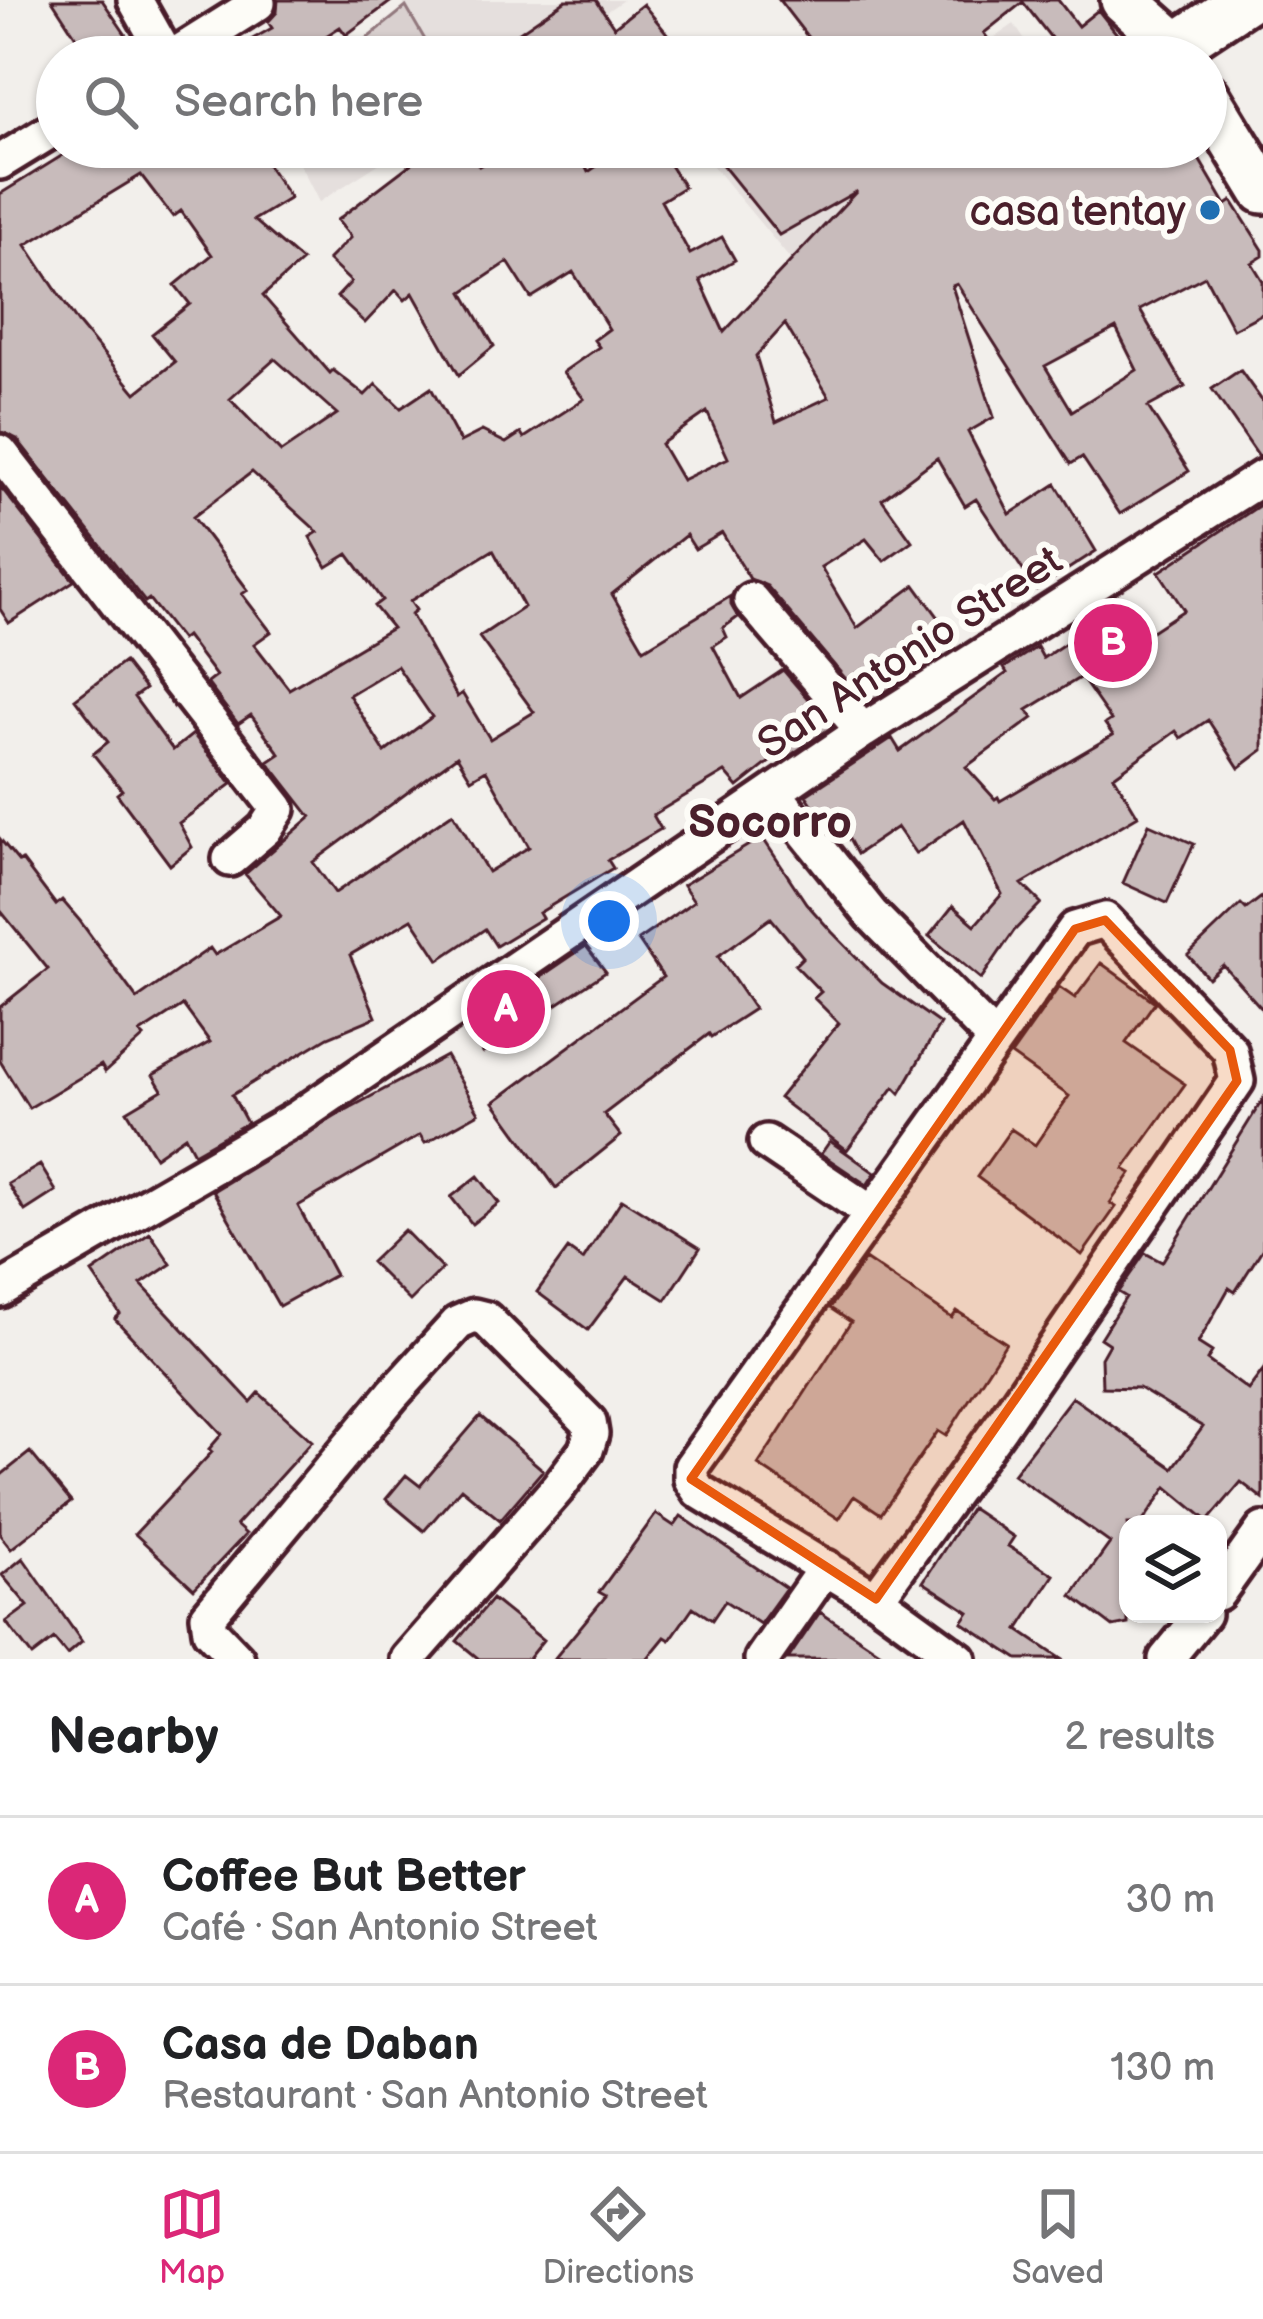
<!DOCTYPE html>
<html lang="en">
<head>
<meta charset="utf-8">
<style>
  :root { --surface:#fff; --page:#f6f6f6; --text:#202124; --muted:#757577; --line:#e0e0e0; --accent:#db2777 }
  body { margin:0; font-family:"Balsamiq Sans",sans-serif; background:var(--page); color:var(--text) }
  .controls { position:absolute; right:36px; bottom:36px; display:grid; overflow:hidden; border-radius:24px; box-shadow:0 3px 9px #0004 }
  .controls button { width:108px; height:108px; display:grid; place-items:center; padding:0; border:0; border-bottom:3px solid var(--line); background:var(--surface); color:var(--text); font:60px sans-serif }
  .you { position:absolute; left:609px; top:921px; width:42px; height:42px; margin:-30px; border:9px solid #fff; border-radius:50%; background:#1a73e8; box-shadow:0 0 0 18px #1a73e833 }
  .badge { display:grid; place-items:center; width:78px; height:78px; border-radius:50%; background:var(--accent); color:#fff; font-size:39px; font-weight:700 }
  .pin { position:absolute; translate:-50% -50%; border:6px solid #fff; box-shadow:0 3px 12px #0006 }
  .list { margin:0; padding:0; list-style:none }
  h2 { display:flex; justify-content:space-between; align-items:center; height:156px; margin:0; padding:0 48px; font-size:51px }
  h2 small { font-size:39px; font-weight:400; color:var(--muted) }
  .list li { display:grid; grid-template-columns:78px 1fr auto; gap:36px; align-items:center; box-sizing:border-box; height:168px; padding:0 48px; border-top:3px solid var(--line) }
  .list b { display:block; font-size:45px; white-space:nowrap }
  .list p { margin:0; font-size:39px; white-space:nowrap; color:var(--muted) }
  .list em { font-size:39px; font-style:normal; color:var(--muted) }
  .icon { flex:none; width:66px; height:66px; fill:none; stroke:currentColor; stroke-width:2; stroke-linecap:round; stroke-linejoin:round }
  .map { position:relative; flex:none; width:1263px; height:1659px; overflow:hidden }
  .search { position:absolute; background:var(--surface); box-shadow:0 3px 9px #0004; left:36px; right:36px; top:36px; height:132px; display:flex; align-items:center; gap:30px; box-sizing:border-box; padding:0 42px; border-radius:66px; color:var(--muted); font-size:45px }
  .sheet { height:492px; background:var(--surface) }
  nav { display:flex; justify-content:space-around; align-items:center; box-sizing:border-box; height:168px; border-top:3px solid var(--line); background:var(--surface); font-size:33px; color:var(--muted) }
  nav a { display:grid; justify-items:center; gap:6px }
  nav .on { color:var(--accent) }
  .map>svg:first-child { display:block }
</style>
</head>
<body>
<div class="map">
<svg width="1263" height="1659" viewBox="0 0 1263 1659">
  <rect width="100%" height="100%" fill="#f2efeb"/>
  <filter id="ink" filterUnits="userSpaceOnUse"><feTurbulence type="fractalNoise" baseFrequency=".00833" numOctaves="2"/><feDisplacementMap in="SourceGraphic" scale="24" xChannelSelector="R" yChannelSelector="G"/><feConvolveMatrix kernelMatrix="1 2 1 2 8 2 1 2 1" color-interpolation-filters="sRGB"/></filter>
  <g filter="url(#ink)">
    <path fill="#e5dfdd" d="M402 0H623L540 57H344L405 7Z
      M1014 24 1036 57H988L981 47Z
      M291 147H405L319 202Z
      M697 147H816L866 207 795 265Z"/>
    <path fill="#d9d0cf" stroke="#92787d" stroke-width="3" d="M406 7 428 45 411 57H344Z"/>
    <path fill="#c8bbbb" stroke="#4a1f2b" stroke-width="3" fill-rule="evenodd" d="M52 0H102L141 57H89Z
      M278 0H393L346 35 340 27 293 57H221L272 28 268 22 277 12Z
      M566 0H596L614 27 643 4 686 57H630L621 46 607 57H483Z
      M779 0H1058L1078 26 1098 10 1135 57H1037L1055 43 1023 2 984 33 988 39 966 57H823Z
      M76 147H255L290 198 254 220 302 261 263 296 330 373 333 370 365 395 376 384 401 408 431 388 460 442 482 431 506 443 521 433 524 438 584 399 563 372 599 347 594 340 609 329 573 272 531 298 508 262 463 292 494 346 459 375 413 293 405 300 396 290 365 323 337 297 351 282 328 260 351 237 337 220 433 147H466L479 166 511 147H561L568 160 579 153 588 172 625 147H658L684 187 661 201 690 254 722 237 735 260 700 280 724 332 857 191 779 235 708 147H1192L1226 205 1232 201 1263 250V256L1252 263 1263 281V313L1233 329 1205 276 1140 310 1185 387 1148 407 1189 471 1120 514 1082 457 1071 464 957 284 952 286 994 417 968 432 1010 514 1056 484 1096 551 1036 590 976 499 965 506 937 458 882 499 912 541 884 561 866 539 821 567 857 628 915 585 945 626 899 659 911 675 867 704 767 586 750 579 722 533 695 549 686 535 612 594 644 649 731 596V605L738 617 723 628 727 637 713 646 741 698 783 670 832 727 785 759 781 753 738 787 725 772 653 815 661 829 608 860 613 868 539 913 542 918 496 946 485 929 439 960 412 919 350 955 376 1017 328 1037 232 1095 247 1123 194 1153 185 1136 155 1157 127 1111 162 1090 153 1075 210 1042 183 1005 140 1033 144 1037 105 1072 101 1065 29 1108 0 1061V1007L48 969 0 910V839L19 862 22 860 56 905 62 900 80 921 137 999 210 948 215 955 281 916 245 874 311 817 268 762 280 754 251 715 238 724 207 683 216 676 186 636 181 640 149 599 145 602 17 439 0 431V194ZM141 175 173 217 181 211 212 255 175 285 190 304 152 334 175 362 136 393 78 323 26 245ZM785 324 829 397 776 422 756 356ZM1116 328 1137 370 1072 411 1045 366ZM275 359 337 414 281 452 230 399ZM707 412 728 458 682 480 661 444ZM252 472 318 532 310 537 327 567 348 554 382 600 374 606 392 628 289 689 254 644 271 632 242 594 248 590 193 517ZM493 550 524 607 479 637 534 712 490 739 462 693 457 697 411 614 416 610 410 601ZM397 666 432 717 385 752 349 695ZM457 756 471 779 486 770 529 847 488 872 453 813 335 893 313 862Z
      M1240 370 1263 402V456L1259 457 1212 389Z
      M0 486 74 581 9 623 0 609Z
      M1263 503V750L1239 768 1208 720 1181 738 1176 731 1114 776 1138 816 1022 884 1041 903 1014 931 981 979 929 936 953 906 975 925 1002 894 964 820 916 854 897 827 857 854 838 819 827 826 806 795 892 738 900 751 1007 673 1004 668 1037 647 1043 658 1067 642 1076 655 1134 615 1146 635 1184 610 1159 572ZM1081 677 1111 720 1105 724 1113 735 1000 801 998 797 995 799 966 767 1033 718 1027 710Z
      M124 662 145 689 134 697 173 750 193 734 232 784 179 823 192 847 170 865 117 794 122 790 93 754 108 742 75 699Z
      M1149 824 1194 844 1167 903 1123 883Z
      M762 837 806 903 832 932 882 983 940 1024 900 1093 894 1087 847 1150 779 1098 839 1023 814 998 821 992 795 965 803 957 771 918 718 956 754 1009 711 1037 709 1034 604 1114 621 1136 556 1188 494 1102 663 977 638 940 694 901 683 885Z
      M1263 896V1010L1223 965 1208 978 1188 955 1241 904 1246 909Z
      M586 946 606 972 483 1053 467 1027Z
      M1101 963 1155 1002 1126 1043 1185 1084 1124 1169 1131 1173 1110 1203 1116 1207 1082 1255 977 1177 1011 1129 1035 1145 1069 1096 1011 1055 1059 987 1075 998Z
      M446 1056 479 1113 425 1143 420 1135 298 1206 335 1275 279 1306 213 1191 346 1110Z
      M1263 1099V1248L1235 1292 1229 1288 1198 1343 1212 1352 1207 1360 1248 1390 1263 1370V1499L1241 1482 1208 1521 1167 1487 1141 1524H1128V1624L1113 1627 1072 1596 1110 1543 1013 1474 1072 1397 1173 1468 1203 1427 1139 1388 1102 1387 1101 1358 1109 1344 1100 1338 1126 1297 1118 1292 1145 1253 1162 1262Z
      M830 1141 875 1173 867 1185 821 1154Z
      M40 1165 56 1191 25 1211 8 1184Z
      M478 1176 499 1203 472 1224 451 1197Z
      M622 1199 700 1248 666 1300 628 1276 588 1330 537 1292 568 1249 583 1260Z
      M404 1230 442 1269 410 1301 371 1262Z
      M150 1233 171 1264 141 1284 251 1402 259 1393 312 1441 236 1525 246 1534 194 1589 135 1534 212 1452 209 1449 222 1434 115 1319 120 1314 92 1273Z
      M865 1259 952 1318 957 1311 1006 1343 946 1436 938 1431 881 1514 854 1496 839 1519 758 1465 851 1322 830 1308Z
      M480 1416 543 1470 500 1520 461 1488 424 1531 386 1499 406 1475 420 1486Z
      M30 1452 71 1502 11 1549 0 1535V1476Z
      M971 1508 1014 1537 1008 1546 1054 1575 1018 1630 1061 1659H1018L962 1622 969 1612 923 1582Z
      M656 1514 674 1526 681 1516 786 1588 760 1624 725 1601 712 1620 693 1607 670 1640 665 1637 647 1659H554L606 1596 599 1592Z
      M23 1558 82 1642 67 1655 54 1639 32 1656 6 1622 28 1606 2 1575Z
      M492 1599 543 1640 528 1659H479L457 1641Z
      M820 1612 890 1659H788Z"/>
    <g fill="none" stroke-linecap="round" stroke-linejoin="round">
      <g stroke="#4a1f2b" stroke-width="42">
        <path id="minor" d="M135 0 167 57
          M172 57 258 3
          M0 162 57 127
          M0 452 278 809 265 829 230 859
          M751 600 863 731
          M775 794 871 914 995 1040
          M1105 920 1230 1050 1237 1081 1001 1426 876 1599 699 1491 691 1479V1467L1075 929Z
          M766 1142 870 1212
          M0 1290 297 1118 863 731 1263 477
          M1218 1593 1263 1530
          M876 1599 959 1659
          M237 1659 210 1631 208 1616 393 1394 458 1323 474 1316 486 1319 589 1422 591 1434 586 1450 557 1489 408 1659
          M762 1659 826 1567
          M1166 1659 1203 1614"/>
      </g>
      <g stroke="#4a1f2b" stroke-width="54">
        <path id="major" d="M1124 0 1176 46 1183 57
          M1176 46 1246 0
          M1206 96 1263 190"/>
      </g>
      <use href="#minor" stroke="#fdfcf7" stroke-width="33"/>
      <use href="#major" stroke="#fdfcf7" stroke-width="45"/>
    </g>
  </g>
  <path fill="#e8590c" fill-opacity="0.2" stroke="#e8590c" stroke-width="9" stroke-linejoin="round" d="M1105 920 1230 1050 1237 1081 876 1599 691 1479 1075 929Z"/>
  <circle fill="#1f6fb2" stroke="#fdfcf7" stroke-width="4.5" cx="1210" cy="210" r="12"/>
  <g text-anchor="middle" stroke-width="12" stroke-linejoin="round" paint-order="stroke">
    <g font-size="42" fill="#4a1f2b" stroke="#fdfcf7" text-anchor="end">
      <text x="1186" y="225">casa tentay</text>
    </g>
    <g font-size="42" fill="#4a1f2b" stroke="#fdfcf7">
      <text transform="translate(909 651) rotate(-33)" y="15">San Antonio Street</text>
    </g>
    <g font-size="45" font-weight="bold" fill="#4a1f2b" stroke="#fdfcf7">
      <text x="770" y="837">Socorro</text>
    </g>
  </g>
</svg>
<div class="controls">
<button><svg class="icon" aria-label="layers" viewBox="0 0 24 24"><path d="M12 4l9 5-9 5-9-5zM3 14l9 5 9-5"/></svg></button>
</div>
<div class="you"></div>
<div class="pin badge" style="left:506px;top:1009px">A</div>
<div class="pin badge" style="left:1113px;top:643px">B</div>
<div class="search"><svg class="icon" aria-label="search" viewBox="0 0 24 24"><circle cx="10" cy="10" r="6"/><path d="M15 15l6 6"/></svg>Search here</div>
</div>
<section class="sheet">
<h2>Nearby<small>2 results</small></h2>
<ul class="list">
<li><span class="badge">A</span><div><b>Coffee But Better</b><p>Café · San Antonio Street</p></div><em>30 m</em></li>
<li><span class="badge">B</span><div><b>Casa de Daban</b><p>Restaurant · San Antonio Street</p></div><em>130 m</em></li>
</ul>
</section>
<nav>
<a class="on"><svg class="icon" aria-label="map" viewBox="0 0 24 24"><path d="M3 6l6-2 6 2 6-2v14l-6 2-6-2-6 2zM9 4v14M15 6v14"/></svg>Map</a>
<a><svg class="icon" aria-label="directions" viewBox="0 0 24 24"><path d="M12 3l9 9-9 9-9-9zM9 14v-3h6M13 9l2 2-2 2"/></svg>Directions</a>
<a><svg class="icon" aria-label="saved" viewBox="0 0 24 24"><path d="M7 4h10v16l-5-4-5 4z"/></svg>Saved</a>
</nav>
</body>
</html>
